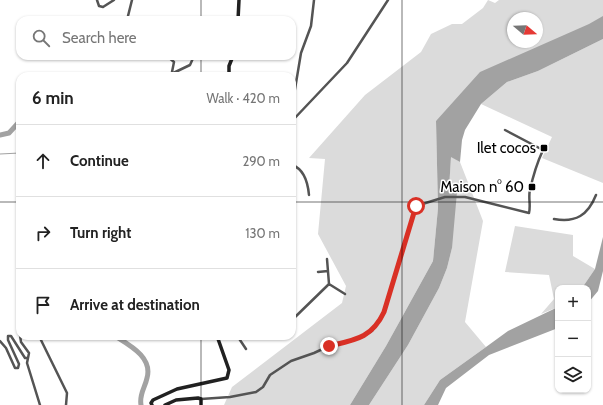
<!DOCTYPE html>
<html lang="en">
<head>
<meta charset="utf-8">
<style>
  :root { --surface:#fff; --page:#f6f6f6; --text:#222; --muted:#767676; --line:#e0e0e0 }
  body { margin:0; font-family:Cabin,sans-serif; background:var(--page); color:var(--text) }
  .controls { position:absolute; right:12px; bottom:12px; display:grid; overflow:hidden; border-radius:8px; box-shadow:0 1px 3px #0004 }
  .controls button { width:36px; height:36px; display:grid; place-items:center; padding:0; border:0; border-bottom:1px solid var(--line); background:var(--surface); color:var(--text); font:20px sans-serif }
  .compass { position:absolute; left:507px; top:12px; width:36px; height:36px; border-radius:50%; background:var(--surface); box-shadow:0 1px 3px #0004; rotate:109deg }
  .stop { position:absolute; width:12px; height:12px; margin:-9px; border:3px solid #d93025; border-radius:50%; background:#fff }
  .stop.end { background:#d93025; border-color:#fff; box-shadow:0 1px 4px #0008 }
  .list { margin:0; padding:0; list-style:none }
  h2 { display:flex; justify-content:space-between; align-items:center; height:52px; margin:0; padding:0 16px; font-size:17px }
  h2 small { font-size:13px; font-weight:400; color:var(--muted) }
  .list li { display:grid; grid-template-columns:26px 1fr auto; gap:12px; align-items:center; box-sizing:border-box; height:72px; padding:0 16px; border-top:1px solid var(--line) }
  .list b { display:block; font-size:15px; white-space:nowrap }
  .list em { font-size:13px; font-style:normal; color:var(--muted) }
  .icon { flex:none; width:22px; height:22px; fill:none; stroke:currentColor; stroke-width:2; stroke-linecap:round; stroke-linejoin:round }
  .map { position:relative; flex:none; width:603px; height:405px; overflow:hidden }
  .search { position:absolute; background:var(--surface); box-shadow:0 1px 3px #0004; left:16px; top:16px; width:280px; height:44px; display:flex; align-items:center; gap:10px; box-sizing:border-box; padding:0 14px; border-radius:12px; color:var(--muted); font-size:15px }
  .panel { position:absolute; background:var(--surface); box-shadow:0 1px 3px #0004; left:16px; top:72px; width:280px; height:268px; border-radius:12px }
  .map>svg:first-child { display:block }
</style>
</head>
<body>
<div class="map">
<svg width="603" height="405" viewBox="0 0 603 405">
  <rect width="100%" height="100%" fill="#fff"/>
  <path fill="#dbdbdb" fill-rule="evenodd" d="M488 0 495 3 499 0H603V17L436 121 438 208 433 261 386 346 350 405H224L232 387 342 303 346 286 318 234 325 159 309 158 365 95 421 52 431 34 452 24H462L483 8ZM513 18H537V42H513Z
    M603 39V183L542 158 552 137 481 104 507 82 538 71Z
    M451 156 460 162 483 221 465 322 486 347 440 380 424 405H369L408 345 439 288 447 268 452 248 449 189Z
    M515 226 573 235V256L595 269 582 288H558V307L541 314 554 299 549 275 505 272Z"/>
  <path fill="#a2a2a2" d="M603 16V39L538 71 507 82 481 104 465 130 462 140 460 162 451 157 449 189 457 192 452 248 447 268 439 288 408 345 369 405H350L386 346 433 261 438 208 436 121 480 72 589 24Z
    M603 237V271L598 291 588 303V288H582L595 269Z
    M558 307V328L489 355 446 388 438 405H424L440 380 486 347 508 331Z"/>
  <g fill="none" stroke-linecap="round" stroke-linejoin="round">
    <path stroke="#a2a2a2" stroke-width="1" d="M0 154 20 153"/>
    <path stroke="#a2a2a2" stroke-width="5" d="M0 135 9 133 20 121
      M115 336C129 345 153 357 147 378 145 388 139 394 141 405"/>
    <path stroke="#545454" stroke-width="2.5" d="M97 0 99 6 103 7 114 0
      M127 20 132 0
      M167 56 174 62 172 72
      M167 76 190 65 194 56
      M292 107 301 53 311 26 314 0
      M292 121 347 63 388 0
      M292 165C304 169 308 184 309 195
      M554 219C576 223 588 215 596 195
      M327 259 329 284
      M318 272 328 271
      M292 320 329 284 345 294
      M20 335 21 342 29 353 27 363 40 405
      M39 336 67 393 66 405
      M225 336H240
      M238 337 246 349
      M0 341 6 348 15 368H18L19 364 8 340V336H11L25 358H27
      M201 399 230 397 256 392 263 387 270 375 291 361 314 353 329 346 362 337 372 331 384 312 416 206 445 197H465L529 213C531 205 528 197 530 190 533 176 537 163 543 150L505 130"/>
    <path stroke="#212121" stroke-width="3.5" d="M238 20 239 0
      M229 76V66L233 56
      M152 405 151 403 153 400 177 389 227 378 229 370 217 336
      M165 405 176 400 198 398 201 399V405"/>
  </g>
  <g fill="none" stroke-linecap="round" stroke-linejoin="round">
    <path stroke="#d93025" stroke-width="5" d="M329 346C355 340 372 338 384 312L416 206"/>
  </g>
  <path fill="none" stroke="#000" stroke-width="1" stroke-opacity="0.55" d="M201 0V20M402 0V405M201 56V76M0 202H20M292 202H603M201 336V405"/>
  <g fill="#000" stroke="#fff" stroke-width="1.5">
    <rect x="540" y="144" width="8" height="8" rx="2"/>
    <rect x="528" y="183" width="8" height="8" rx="2"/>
  </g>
  <g text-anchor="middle" stroke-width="3" stroke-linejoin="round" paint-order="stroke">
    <g font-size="15" fill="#000" stroke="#fff" text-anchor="end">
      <text x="536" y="153">Ilet cocos</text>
      <text x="524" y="192">Maison n° 60</text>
    </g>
  </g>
</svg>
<div class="controls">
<button>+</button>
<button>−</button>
<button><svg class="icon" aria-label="layers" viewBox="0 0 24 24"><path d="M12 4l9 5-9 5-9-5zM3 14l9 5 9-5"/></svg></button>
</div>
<svg class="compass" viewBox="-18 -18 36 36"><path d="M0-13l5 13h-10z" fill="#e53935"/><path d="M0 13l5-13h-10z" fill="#767676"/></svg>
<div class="stop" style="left:416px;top:206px"></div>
<div class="stop end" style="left:329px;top:346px"></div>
<div class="search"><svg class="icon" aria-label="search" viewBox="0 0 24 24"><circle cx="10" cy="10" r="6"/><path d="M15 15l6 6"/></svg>Search here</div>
<section class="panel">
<h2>6 min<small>Walk · 420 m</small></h2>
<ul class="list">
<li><svg class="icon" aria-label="ahead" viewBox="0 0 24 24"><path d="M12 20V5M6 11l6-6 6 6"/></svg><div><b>Continue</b></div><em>290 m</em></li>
<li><svg class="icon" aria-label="right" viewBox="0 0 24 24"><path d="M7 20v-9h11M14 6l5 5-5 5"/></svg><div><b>Turn right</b></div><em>130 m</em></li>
<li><svg class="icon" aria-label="arrive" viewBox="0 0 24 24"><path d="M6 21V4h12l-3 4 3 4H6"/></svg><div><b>Arrive at destination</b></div></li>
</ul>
</section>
</div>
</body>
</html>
